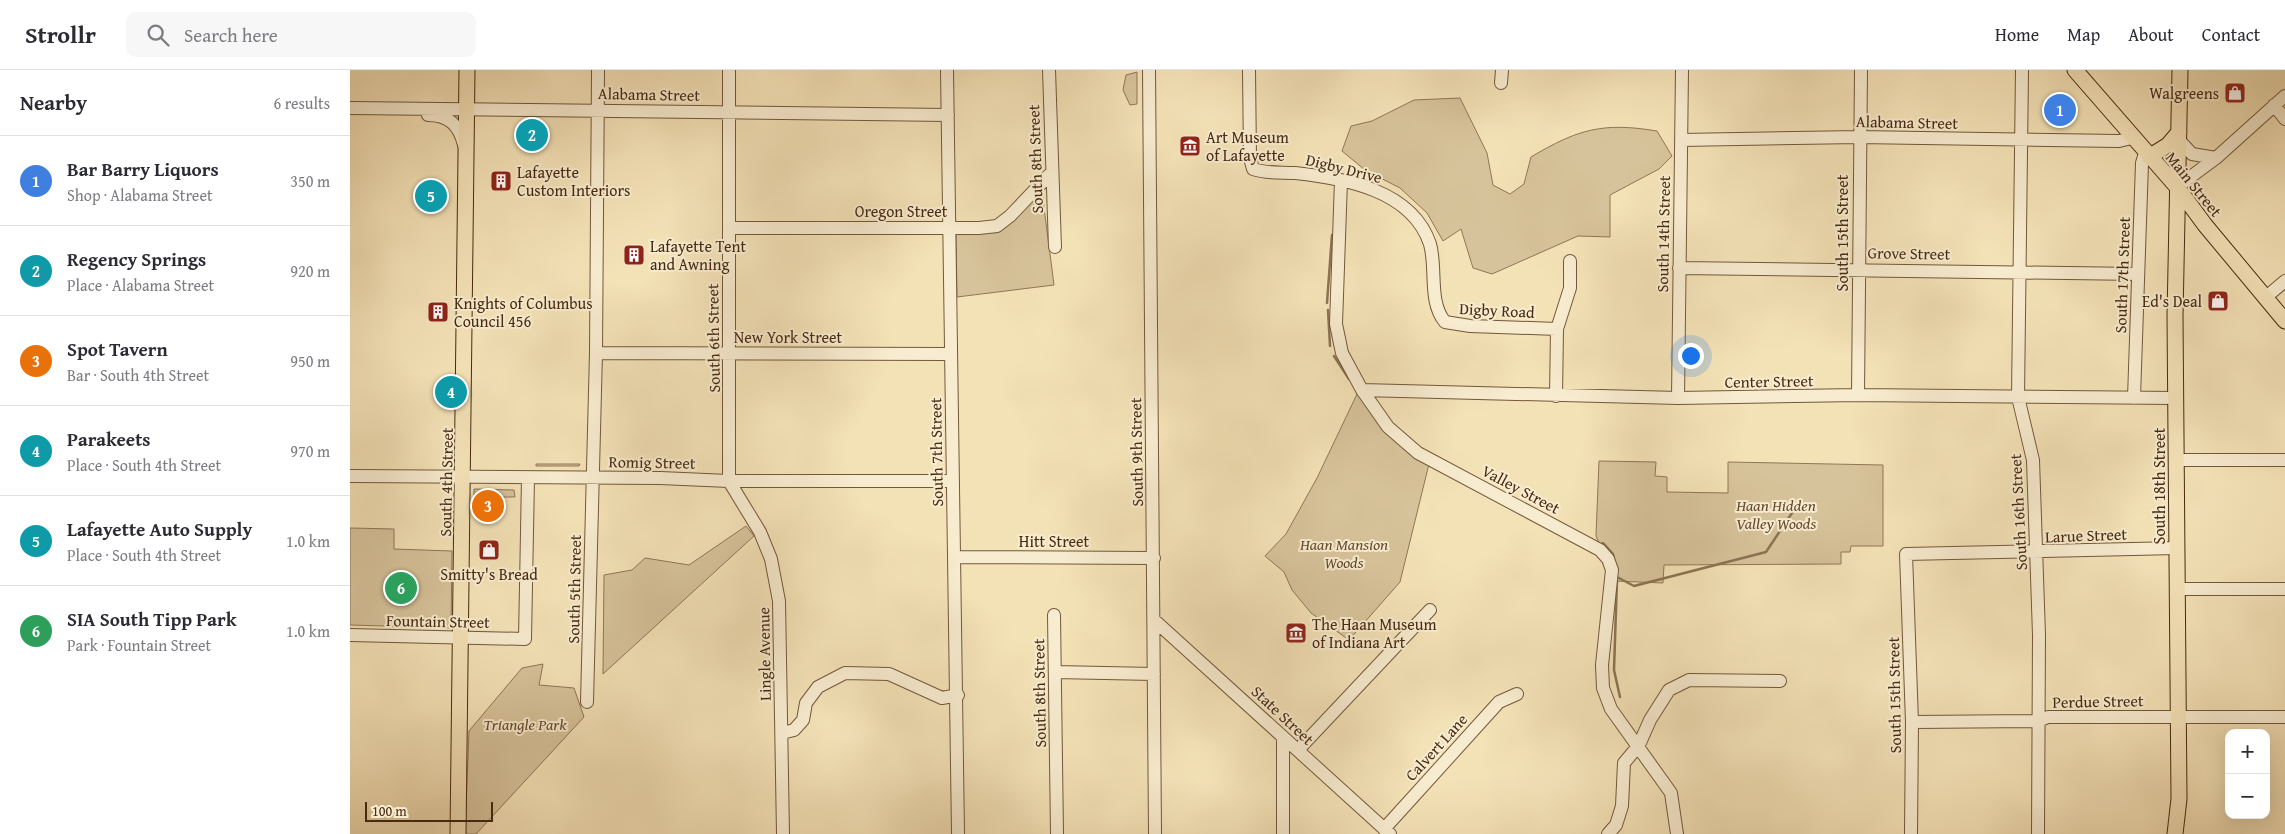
<!DOCTYPE html>
<meta charset="utf-8">
<style>
body{margin:0;font-family:"Gentium Book Plus",serif;background:#f7f7f7;color:#2b2b33}
.controls{position:absolute;right:15px;bottom:15px;display:grid;overflow:hidden;border-radius:10px;box-shadow:0 5px 20px #0002}
.controls button{width:45px;height:45px;display:grid;place-items:center;padding:0;border:0;border-bottom:1px solid #e1e1e2;background:#fff;color:#2b2b33;font:25px sans-serif}
.scale{position:absolute;left:15px;bottom:12px;width:128px;box-sizing:border-box;padding-left:5px;border:2px solid #482a10;border-top:0;font-size:14px;line-height:18px;white-space:nowrap;color:#482a10;-webkit-text-stroke:4px #f8ecd0;paint-order:stroke}
.you{position:absolute;left:1340px;top:285px;width:18px;height:18px;margin:-12px;border:4px solid #fff;border-radius:50%;background:#1a73e8;box-shadow:0 0 0 8px #1a73e833}
.badge{display:grid;place-items:center;width:32px;height:32px;border-radius:50%;background:#8f2418;color:#fff;font-size:16px;font-weight:700}
.pin{position:absolute;translate:-50% -50%;border:2px solid #fff;box-shadow:0 1px 5px #0006}
.list{margin:0;padding:0;list-style:none}
h2{display:flex;justify-content:space-between;align-items:center;height:65px;margin:0;padding:0 20px;font-size:21px}
h2 small{font-size:16px;font-weight:400;color:#7c7c81}
.list li{display:grid;grid-template-columns:32px 1fr auto;gap:15px;align-items:center;box-sizing:border-box;height:90px;padding:0 20px;border-top:1px solid #e1e1e2}
.list b{display:block;font-size:19px;white-space:nowrap}
.list p{margin:0;font-size:16px;white-space:nowrap;color:#7c7c81}
.list em{font-size:16px;font-style:normal;color:#7c7c81}
.icon{flex:none;width:28px;height:28px;fill:none;stroke:currentColor;stroke-width:2;stroke-linecap:round;stroke-linejoin:round}
.map{position:relative;flex:none;width:1935px;height:764px;overflow:hidden}
header{display:flex;align-items:center;gap:30px;box-sizing:border-box;height:70px;padding:0 25px;background:#fff;border-bottom:1px solid #e1e1e2}
header strong{font-size:24px}
nav{display:flex;gap:28px;margin-inline-start:auto;font-size:18px}
.search{width:350px;height:45px;background:#f7f7f7;display:flex;align-items:center;gap:12px;box-sizing:border-box;padding:0 18px;border-radius:10px;color:#7c7c81;font-size:19px}
main{display:flex}
aside{flex:1;background:#fff}
.map>svg:first-child{display:block}
.green{fill:#d7c39b;stroke:#907656}
.lines{fill:none;stroke-linecap:round;stroke-linejoin:round}
.stream{stroke:#8c7352;stroke-width:2.5}
.minor-casing{stroke:#73583a;stroke-width:14}
.major-casing{stroke:#482a10;stroke-width:17}
.minor{stroke:#f8ecd0;stroke-width:12}
.major{stroke:#f4e2b7;stroke-width:15}
.labels{text-anchor:middle;stroke-width:4;stroke-linejoin:round;paint-order:stroke}
.poi-label{font-size:16px;fill:#482a10;stroke:#f8ecd0;text-anchor:start}
.street-label{font-size:16px;fill:#482a10;stroke:#f8ecd0}
.park-label{font-size:16px;font-style:italic;fill:#65492c;stroke:#f8ecd0}
</style>
<header>
<strong>Strollr</strong>
<div class="search"><svg class="icon" aria-label="search" viewBox="0 0 24 24"><circle cx="10" cy="10" r="6"/><path d="M15 15l6 6"/></svg>Search here</div>
<nav><a>Home</a><a>Map</a><a>About</a><a>Contact</a></nav>
</header>
<main>
<aside>
<h2>Nearby<small>6 results</small></h2>
<ul class="list">
<li><span class="badge" style="background:#3f7fe0">1</span><div><b>Bar Barry Liquors</b><p>Shop · Alabama Street</p></div><em>350 m</em></li>
<li><span class="badge" style="background:#0f9aa8">2</span><div><b>Regency Springs</b><p>Place · Alabama Street</p></div><em>920 m</em></li>
<li><span class="badge" style="background:#e8710a">3</span><div><b>Spot Tavern</b><p>Bar · South 4th Street</p></div><em>950 m</em></li>
<li><span class="badge" style="background:#0f9aa8">4</span><div><b>Parakeets</b><p>Place · South 4th Street</p></div><em>970 m</em></li>
<li><span class="badge" style="background:#0f9aa8">5</span><div><b>Lafayette Auto Supply</b><p>Place · South 4th Street</p></div><em>1.0 km</em></li>
<li><span class="badge" style="background:#2e9e5b">6</span><div><b>SIA South Tipp Park</b><p>Park · Fountain Street</p></div><em>1.0 km</em></li>
</ul>
</aside>
<div class="map">
<svg width="1935" height="764" viewBox="0 0 1935 764">
<rect width="100%" height="100%" fill="#f4e2b7"/>
<filter id="stains"><feTurbulence type="fractalNoise" baseFrequency=".004" numOctaves="4"/><feColorMatrix values="0 0 0 0 .2 0 0 0 0 .09 0 0 0 0 .02 0 0 0 .5 -.17"/></filter>
<radialGradient id="worn" r=".72"><stop offset=".6" stop-color="#630" stop-opacity="0"/><stop offset="1" stop-color="#630" stop-opacity=".3"/></radialGradient>
<!-- green -->
<path class="green" d="M787,2V34L780,35L773,20L776,5Z
M1110,28L1137,83L1143,115L1160,124L1174,114L1181,87C1228,59 1253,52 1307,61L1322,86L1309,99L1260,125V167L1228,166L1142,204L1123,198L1111,159L1093,171L1077,143L1050,118L1015,100L992,81L1001,56L1022,51L1064,30Z
M692,122L704,215L607,227L606,161L644,162Z
M1008,322L1079,394L1050,512L999,570L961,543L942,520L934,502L915,486L936,464L967,408Z
M1249,391L1306,392L1305,406L1317,407V422L1378,423V392L1533,395V476H1501L1500,482H1491V494L1314,495L1313,513L1265,511L1246,466Z
M186,394H230L229,396H186Z
M124,419L164,420L165,427H143L142,431H124Z
M396,456L404,466L253,604L254,505L282,500L295,488L339,495Z
M0,458L44,459V479L102,481L101,558L0,555Z
M193,594L189,615L224,618L234,647L126,764H115L119,661L172,598Z"/>
<g class="lines">
<!-- stream -->
<path class="stream" d="M977,233L982,165
M978,240L980,276
M984,286L999,309
M1253,473L1263,484L1264,489
M1267,507L1284,516L1416,482L1442,443
M1267,510L1264,600L1270,627"/>
<!-- minor casing -->
<g class="minor-casing">
<path id="minor" d="M379,0V411L410,462L421,489L429,531L433,764
M597,0L608,764
M699,0L705,177
M799,0L805,764
M899,0L900,88L903,99C917,104 931,102 945,103C994,108 1062,120 1080,174C1087,198 1078,232 1095,252L1120,256L1207,259
M1672,0L1668,327L1683,390L1689,565L1688,764
M1151,13L1152,0
M1924,35L1935,49
M0,38L598,45
M78,45C99,45 109,55 114,75
M1828,69L1842,84L1866,88
M1331,70L1509,67L1769,71L1782,68
M991,111L986,254L992,283L1012,320L1038,357L1068,383L1250,480L1258,489L1262,500L1252,595L1253,618L1261,639L1321,723L1327,764
M1827,117L1866,88L1935,26
M379,158H629L647,156L660,146L701,103
M1329,198L1788,204
M1916,227L1935,211
M246,283L601,284
M1012,320L1328,328L1508,325L1826,328
M1508,325L1511,0
M1206,326L1207,259L1220,218V191
M1328,328L1332,0
M1784,328L1792,93L1795,83
M1827,390H1935
M0,406L310,408L379,411H602
M605,487L804,488
M1828,519H1935
M704,545L707,764
M804,550L1040,764
M0,565L175,569L178,408
M705,602L804,604
M237,632L246,283L248,0
M1562,652L1688,651L1698,647H1935
M432,663L444,660L453,650L456,633L468,617L495,603L539,604L592,628L608,625
M948,680L1080,540
M1034,759L1149,632L1167,624
M933,764V667
M1258,764L1266,755L1272,736L1274,693L1289,675L1300,650L1319,620L1339,610L1430,611
M1561,764L1562,652L1556,484L1827,478"/>
</g>
<!-- major casing -->
<g class="major-casing">
<path id="major" d="M1725,0L1827,117L1855,155L1935,251
M1799,87L1818,75L1829,62
M108,764L117,0
M1825,764L1829,729L1825,246L1830,0"/>
</g>
<!-- minor -->
<use href="#minor" class="minor"/>
<!-- major -->
<use href="#major" class="major"/>
</g>
<!-- icons -->
<defs>
<g id="shop-square" transform="scale(1.125)"><rect x="-9" y="-9" width="18" height="18" rx="4" fill="#8f2418" stroke="#f8ecd0"/><path d="M-5-2.5h2.3a2.7 3.5 0 0 1 5.4 0H5L5.5 6h-11ZM-1.5-2.5h3a1.5 2.3 0 0 0-3 0Z" fill="#fff"/></g>
<g id="museum-square" transform="scale(1.125)"><rect x="-9" y="-9" width="18" height="18" rx="4" fill="#8f2418" stroke="#f8ecd0"/><path d="M0-6L6-3V-2H-6V-3ZM-5-1h2V3h-2ZM-1-1h2V3h-2ZM3-1h2V3H3ZM-6 4H6V6H-6Z" fill="#fff"/></g>
<g id="building-square" transform="scale(1.125)"><rect x="-9" y="-9" width="18" height="18" rx="4" fill="#8f2418" stroke="#f8ecd0"/><path d="M-4-6H4V6H1V3H-1V6H-4ZM-2.5-4.3h1.7v1.8h-1.7ZM.8-4.3h1.7v1.8H.8ZM-2.5-1h1.7V.8h-1.7ZM.8-1h1.7V.8H.8Z" fill="#fff"/></g>
</defs>
<g fill-rule="evenodd">
<use href="#shop-square" x="1885" y="23"/>
<use href="#museum-square" x="840" y="76"/>
<use href="#building-square" x="151" y="111"/>
<use href="#building-square" x="284" y="185"/>
<use href="#shop-square" x="1868" y="231"/>
<use href="#building-square" x="88" y="242"/>
<use href="#shop-square" x="139" y="480"/>
<use href="#museum-square" x="946" y="563"/>
</g>
<g class="labels">
<!-- poi labels -->
<g class="poi-label">
<text x="1869" y="29" text-anchor="end">Walgreens</text>
<text x="856" y="73">Art Museum<tspan x="856" dy="18">of Lafayette</tspan></text>
<text x="167" y="108">Lafayette<tspan x="167" dy="18">Custom Interiors</tspan></text>
<text x="300" y="182">Lafayette Tent<tspan x="300" dy="18">and Awning</tspan></text>
<text x="1852" y="237" text-anchor="end">Ed's Deal</text>
<text x="104" y="239">Knights of Columbus<tspan x="104" dy="18">Council 456</tspan></text>
<text x="139" y="510" text-anchor="middle">Smitty's Bread</text>
<text x="962" y="560">The Haan Museum<tspan x="962" dy="18">of Indiana Art</tspan></text>
</g>
<!-- street labels -->
<g class="street-label">
<text transform="translate(299 24) rotate(1)" y="6">Alabama Street</text>
<text transform="translate(1557 52) rotate(1)" y="6">Alabama Street</text>
<text transform="translate(685 89) rotate(-92)" y="6">South 8th Street</text>
<text transform="translate(994 98) rotate(14)" y="6">Digby Drive</text>
<text transform="translate(1844 114) rotate(51)" y="6">Main Street</text>
<text x="551" y="147">Oregon Street</text>
<text transform="translate(1492 163) rotate(-90)" y="6">South 15th Street</text>
<text transform="translate(1313 164) rotate(-89)" y="6">South 14th Street</text>
<text transform="translate(1559 183) rotate(1)" y="6">Grove Street</text>
<text transform="translate(1772 205) rotate(-88)" y="6">South 17th Street</text>
<text transform="translate(1147 240) rotate(3)" y="6">Digby Road</text>
<text x="438" y="273">New York Street</text>
<text transform="translate(363 268) rotate(-91)" y="6">South 6th Street</text>
<text transform="translate(1419 311) rotate(-1)" y="6">Center Street</text>
<text transform="translate(586 382) rotate(-91)" y="6">South 7th Street</text>
<text transform="translate(786 382) rotate(-91)" y="6">South 9th Street</text>
<text transform="translate(302 392) rotate(1)" y="6">Romig Street</text>
<text transform="translate(96 412) rotate(-89)" y="6">South 4th Street</text>
<text transform="translate(1809 416) rotate(-90)" y="6">South 18th Street</text>
<text transform="translate(1171 419) rotate(28)" y="6">Valley Street</text>
<text transform="translate(1668 442) rotate(-93)" y="6">South 16th Street</text>
<text transform="translate(1736 465) rotate(-2)" y="6">Larue Street</text>
<text x="704" y="477">Hitt Street</text>
<text transform="translate(224 519) rotate(-89)" y="6">South 5th Street</text>
<text transform="translate(88 551) rotate(1)" y="6">Fountain Street</text>
<text transform="translate(414 584) rotate(-91)" y="6">Lingle Avenue</text>
<text transform="translate(689 623) rotate(-91)" y="6">South 8th Street</text>
<text transform="translate(1544 625) rotate(-91)" y="6">South 15th Street</text>
<text transform="translate(1748 631) rotate(-1)" y="6">Perdue Street</text>
<text transform="translate(933 645) rotate(43)" y="6">State Street</text>
<text transform="translate(1086 677) rotate(-48)" y="6">Calvert Lane</text>
</g>
<!-- park labels -->
<g class="park-label">
<text x="1426" y="441">Haan Hidden<tspan x="1426" dy="18">Valley Woods</tspan></text>
<text x="994" y="480">Haan Mansion<tspan x="994" dy="18">Woods</tspan></text>
<text x="175" y="660">Triangle Park</text>
</g>
</g>
<rect width="100%" height="100%" filter="url(#stains)"/>
<rect width="100%" height="100%" fill="url(#worn)"/>
</svg>
<div class="controls">
<button>+</button>
<button>−</button>
</div>
<div class="scale">100 m</div>
<div class="you"></div>
<div class="pin badge" style="left:1710px;top:40px;background:#3f7fe0">1</div>
<div class="pin badge" style="left:182px;top:65px;background:#0f9aa8">2</div>
<div class="pin badge" style="left:138px;top:436px;background:#e8710a">3</div>
<div class="pin badge" style="left:101px;top:322px;background:#0f9aa8">4</div>
<div class="pin badge" style="left:81px;top:126px;background:#0f9aa8">5</div>
<div class="pin badge" style="left:51px;top:518px;background:#2e9e5b">6</div>
</div>
</main>
